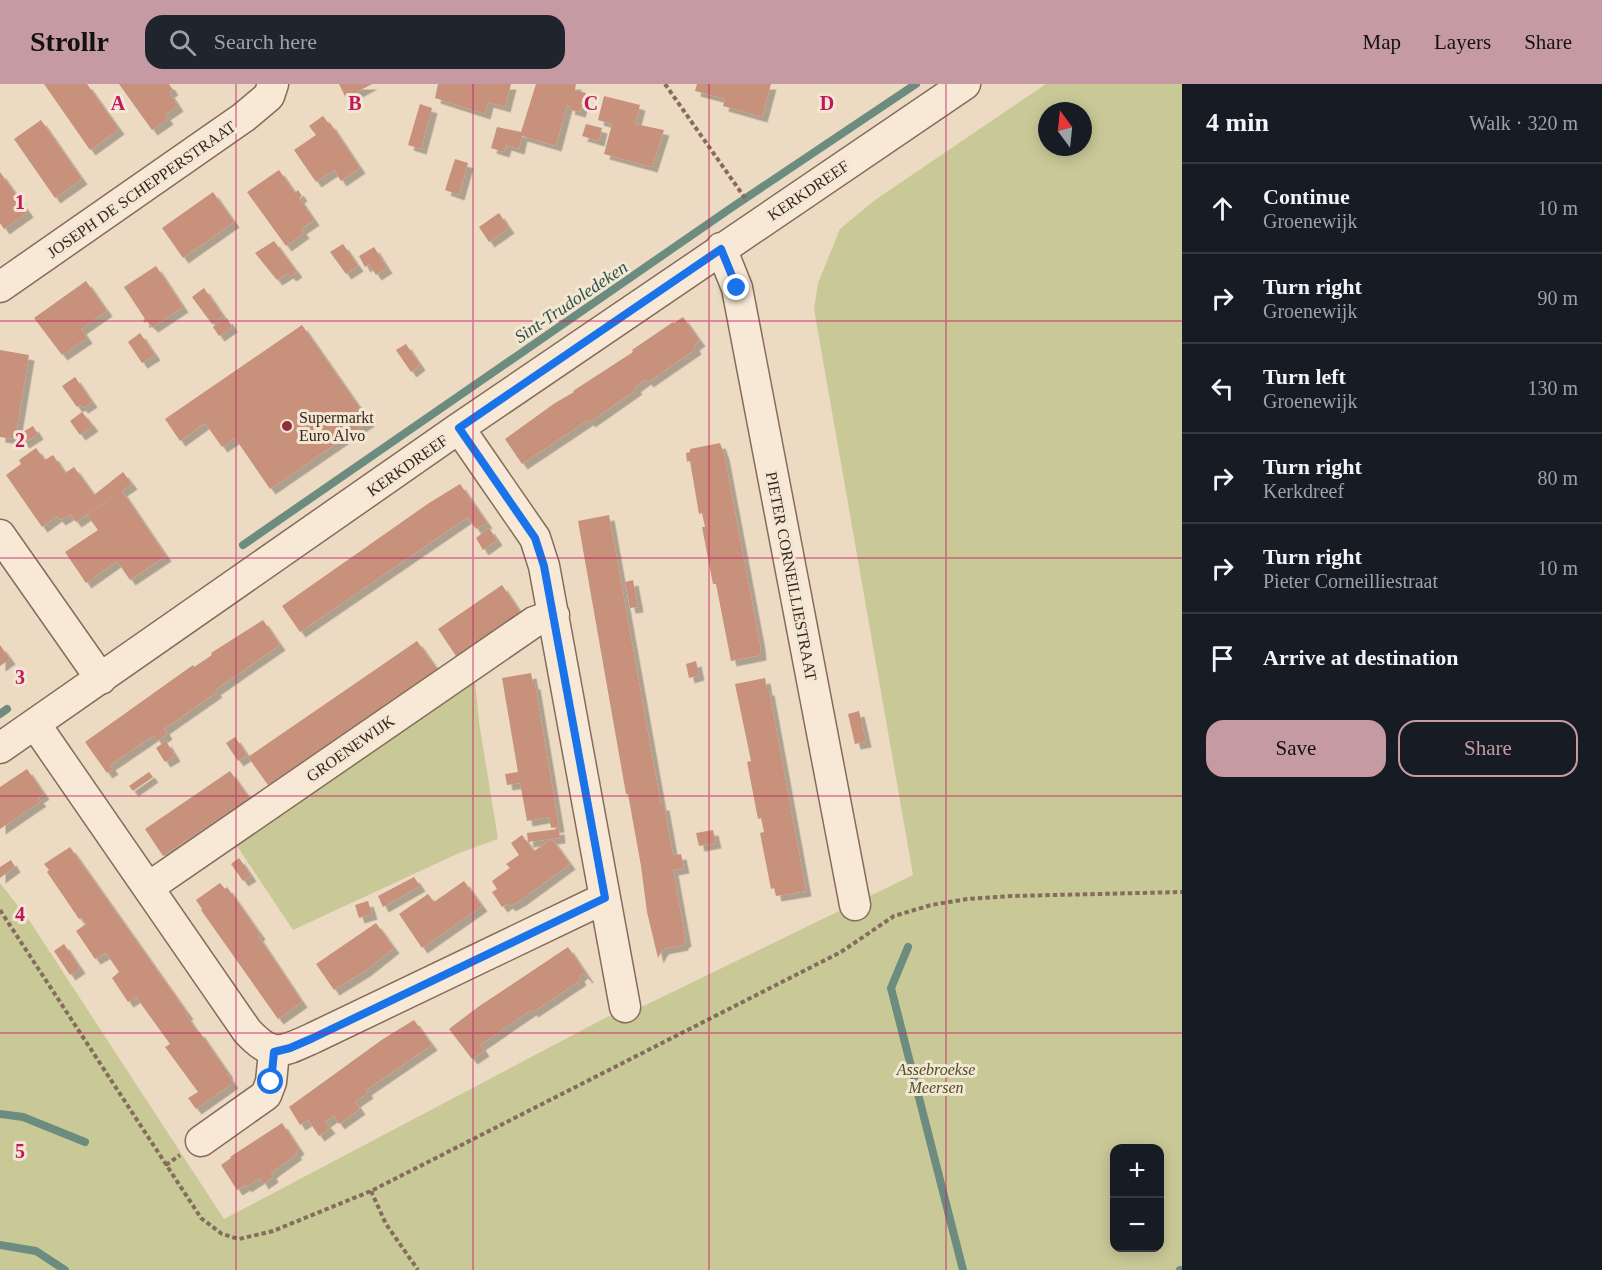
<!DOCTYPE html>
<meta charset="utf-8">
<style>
body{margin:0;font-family:Georgia,serif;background:#20242c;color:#f1f3f6}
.controls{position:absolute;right:18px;bottom:18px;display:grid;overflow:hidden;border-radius:12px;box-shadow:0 3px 15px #0003}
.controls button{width:54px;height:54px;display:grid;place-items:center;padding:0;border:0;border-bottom:2px solid #363941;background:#171b24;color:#f1f3f6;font:30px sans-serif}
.compass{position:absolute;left:1038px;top:18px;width:54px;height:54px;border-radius:50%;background:#171b24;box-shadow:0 3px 15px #0003;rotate:345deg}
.stop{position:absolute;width:18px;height:18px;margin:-14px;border:4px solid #1a73e8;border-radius:50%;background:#fff}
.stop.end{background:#1a73e8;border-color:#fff;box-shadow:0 2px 6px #0008}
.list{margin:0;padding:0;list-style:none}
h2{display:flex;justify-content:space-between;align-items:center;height:78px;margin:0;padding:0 24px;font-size:26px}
h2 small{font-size:20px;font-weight:400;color:#9ea1a6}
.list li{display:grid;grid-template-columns:39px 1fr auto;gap:18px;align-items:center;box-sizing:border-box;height:90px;padding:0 24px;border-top:2px solid #363941}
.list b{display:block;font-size:22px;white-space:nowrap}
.list p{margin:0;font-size:20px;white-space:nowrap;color:#9ea1a6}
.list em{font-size:20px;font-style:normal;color:#9ea1a6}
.actions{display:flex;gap:12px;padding:18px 24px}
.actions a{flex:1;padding:14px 0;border:2px solid #c69aa2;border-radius:18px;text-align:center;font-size:21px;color:#c69aa2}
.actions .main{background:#c69aa2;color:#111}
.icon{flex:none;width:33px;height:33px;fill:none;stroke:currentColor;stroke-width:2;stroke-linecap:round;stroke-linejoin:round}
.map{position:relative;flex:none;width:1182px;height:1186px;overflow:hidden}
header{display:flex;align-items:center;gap:36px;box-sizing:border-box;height:84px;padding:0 30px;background:#c69aa2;color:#111}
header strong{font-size:28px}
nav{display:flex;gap:33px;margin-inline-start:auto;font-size:21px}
.search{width:420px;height:54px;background:#20242c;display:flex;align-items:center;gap:15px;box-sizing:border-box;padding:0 21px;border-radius:18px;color:#9ea1a6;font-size:22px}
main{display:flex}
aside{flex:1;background:#171b24}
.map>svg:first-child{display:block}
.green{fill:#c9c998;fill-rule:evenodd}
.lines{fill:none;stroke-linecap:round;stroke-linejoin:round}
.stream{stroke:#6d8c80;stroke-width:8}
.building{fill:#c8917b;filter:url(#shadow)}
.minor-casing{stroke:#856c5b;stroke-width:33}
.path{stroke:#856c5b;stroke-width:4;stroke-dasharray:4.5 3;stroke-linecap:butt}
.minor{stroke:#f7e9d6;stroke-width:30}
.route{stroke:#1a73e8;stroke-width:8}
.grid{fill:none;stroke:#c2185b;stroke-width:1.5;stroke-opacity:0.55}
.poi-dot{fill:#912e3c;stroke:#f3e6d3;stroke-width:2}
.labels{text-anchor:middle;stroke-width:6;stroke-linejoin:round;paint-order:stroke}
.street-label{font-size:16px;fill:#36271e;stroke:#f3e6d3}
.poi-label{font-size:16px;fill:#36271e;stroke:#f3e6d3;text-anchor:start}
.park-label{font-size:16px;font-style:italic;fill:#4c5126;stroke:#f3e6d3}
.water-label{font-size:18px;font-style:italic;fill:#2e554d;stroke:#f3e6d3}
.grid-label{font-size:20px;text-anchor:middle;font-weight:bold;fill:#c2185b;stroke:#f3e6d3;stroke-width:6;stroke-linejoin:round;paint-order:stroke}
</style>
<header>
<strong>Strollr</strong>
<div class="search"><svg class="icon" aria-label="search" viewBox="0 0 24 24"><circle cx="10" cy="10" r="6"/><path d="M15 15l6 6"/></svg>Search here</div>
<nav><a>Map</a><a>Layers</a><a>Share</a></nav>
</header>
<main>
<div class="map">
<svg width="1182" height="1186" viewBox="0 0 1182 1186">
<defs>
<filter id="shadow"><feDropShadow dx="5.5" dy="5.5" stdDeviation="0" flood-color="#0004"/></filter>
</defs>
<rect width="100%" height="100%" fill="#ecdac3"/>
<!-- green -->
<path class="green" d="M1046,0H1182V1186H0V799L29,836L224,1135L609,932L617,935L913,791L814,225L818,199L840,145L875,116ZM1047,27H1083V63H1047ZM1114,1064H1160V1164H1114Z
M475,597L479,638L498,755L459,769L293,846L235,759Z"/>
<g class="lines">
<!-- stream -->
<path class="stream" d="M243,461L734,122L916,0
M0,630L7,625
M908,863L891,904L963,1186
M0,1030L23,1033L85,1058
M0,1161L36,1167L65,1186
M1180,1186H1182"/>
</g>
<!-- building -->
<path class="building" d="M44,0H87L119,45L90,66Z
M119,0H169L173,6L169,8L178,22L165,31L168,35L152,46Z
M339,0H372L346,14Z
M438,0H511L505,23L488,18L485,30L435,14Z
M536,0H576L575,6L586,9L580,28L569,25L570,22L567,21L556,62L522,52L519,65L506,61L504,68L491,64L497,43L521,48Z
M697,0H771L762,33L723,22L725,15L695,7Z
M604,12L640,21L635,40L664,46L652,83L604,70L612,40L598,36Z
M420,20L432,24L421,65L408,61Z
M323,32L329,40L330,39L360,84L341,97L334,86L316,98L294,66L316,51L309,42Z
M41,36L82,95L55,114L14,55Z
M586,40L602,44L599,57L582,52Z
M455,75L468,79L459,111L445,106Z
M279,86L295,109L298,106L302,112L299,114L314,136L301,145L304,149L286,162L247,108Z
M0,88L28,128L4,145L0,139Z
M213,108L234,138L183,174L162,144Z
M499,129L509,144L489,158L479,143Z
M274,157L297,188L291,192L288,189L277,196L255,169Z
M343,160L358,182L346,190L330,168Z
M374,163L387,184L376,191L369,180L365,183L359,172Z
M156,182L183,223L153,243L146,237L145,239L143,236L145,235L124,203Z
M86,197L107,227L81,245L87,254L62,271L34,234Z
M204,204L223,232L212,240L192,213Z
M683,233L700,257L694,261L696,265L648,298L646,295L635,303L637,305L590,338L588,336L522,380L505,355L555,319L574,308L573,307L633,268L632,266L673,238L674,239Z
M227,234L232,243L219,252L213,243Z
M302,241L369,337L270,405L235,354L222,363L205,339L180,357L165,335Z
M140,249L155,271L142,279L128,258Z
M406,260L420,281L411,288L396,266Z
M0,266L29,271L15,355L0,353Z
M75,293L92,318L83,324L80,321L77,323L62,302Z
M82,328L93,342L80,351L70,337Z
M33,342L38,350L24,359L18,351Z
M720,359L724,370L760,560L761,571L731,577L716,500H713L702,443H705L702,429L699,430L690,377L687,378L686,369L690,368V365Z
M36,364L45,376L53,371L65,389L74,383L94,411L123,388L132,400L76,438L70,430L60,436L57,432L42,443L6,391L21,380L19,376Z
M460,400L487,439L476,445L468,433L300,548L282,522L429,419Z
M122,407L166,472L130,496L117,477L86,499L65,468L98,446L87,431Z
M609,431L661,721H664L673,771L681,770L684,784L673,786L686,857L683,859V861L663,865L658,874L647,828L641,782L628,710H626L578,437Z
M489,444L497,456L483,466L476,454Z
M633,496L638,523L630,524L625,498Z
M502,501L520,528L456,572L438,545Z
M263,536L280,561L215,606L217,608L164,645L167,650L157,657L154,651L110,681L113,685L107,689L85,658L193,581L194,583L212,571L211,569Z
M417,557L437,585L268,701L248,673Z
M0,561L10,575L0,582Z
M696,577L699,591L689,594L686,580Z
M531,589L533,600H535L559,743L551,744L549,733L527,737L520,699L507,701L505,690L518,688L502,594Z
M765,594L767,606H769L806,807L776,812L774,804L771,805L760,749L764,748L761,734L758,735L747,678L751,677L735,600Z
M859,627L866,658L855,660L848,630Z
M235,653L247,671L238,677L226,659Z
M166,657L175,672L165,678L156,664Z
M27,685L44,710L38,714L41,717L0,745V703Z
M230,687L249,714L163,772L145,745Z
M149,688L153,693L133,707L129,702Z
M559,745L560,754L528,758L527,749Z
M713,746L716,759L699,762L696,749Z
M522,751L534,767L552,755L570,780L521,816L510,822L508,819L502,823L492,808L497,805L492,797L510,784L506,780L519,771L511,759Z
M70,763L188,930L186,931L198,949L199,947L228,989L227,990L233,999L196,1025L188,1014L198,1008L165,963L170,960L136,913L128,918L112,894L119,888L106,869L95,875L76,847L86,840L82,834L79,835L47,788L49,786L44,780Z
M239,774L251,792L243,797L231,780Z
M11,776L15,783L0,794V783Z
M414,793L420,802L383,823L378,812Z
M464,797L482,822L422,864L399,830L428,810L434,818Z
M220,799L225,805L227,803L260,850L258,852L302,918L278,935L201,826L202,825L196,816Z
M368,817L372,830L359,834L355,821Z
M376,839L394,864L365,887L334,906L316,880Z
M64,860L80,884L70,891L54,867Z
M568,863L588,893L587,894L583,889L579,892L581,896L533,928L531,926L480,961L484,967L472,975L449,945L478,923Z
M414,936L432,961L366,1006L368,1009L355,1018L360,1025L339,1040L334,1032L325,1038L330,1044L319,1052L308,1036L300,1041L289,1023L383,955Z
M282,1039L299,1065L295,1068L297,1070L271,1089L273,1093L263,1100L260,1094L246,1103L245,1101L237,1106L221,1081L231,1074L230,1073Z"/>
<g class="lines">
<!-- minor casing -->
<g class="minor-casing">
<path id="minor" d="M721,164L737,204L855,821
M0,203L244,33L269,12L273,0
M459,344L535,454L544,482L625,923
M0,451L101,595
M35,640L247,947C273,975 282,968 313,954L605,814
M0,664L459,344L965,0
M149,803L534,538L554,531
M201,1057L266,1011L271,998L274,968"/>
</g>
<!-- path -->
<path class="path" d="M665,0L747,117
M0,826L201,1134L222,1150L239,1155L273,1147L371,1107L841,868L894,832L931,821L967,815L1012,812L1182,808
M166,1081L180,1071
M371,1107L386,1140L418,1186"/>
<!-- minor -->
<use href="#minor" class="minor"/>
</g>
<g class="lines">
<!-- route -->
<path class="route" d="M271,998L274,968L290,964L313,954L605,814L544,482L535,454L459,344L721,165L737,204"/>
</g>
<!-- grid -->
<path class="grid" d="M236,0V1186M473,0V1186M709,0V1186M946,0V1186M0,237H1182M0,474H1182M0,712H1182M0,949H1182"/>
<!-- markers -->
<circle class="poi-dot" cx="287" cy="342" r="6"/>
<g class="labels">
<!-- street labels -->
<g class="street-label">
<text transform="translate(141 105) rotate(-35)" y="6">JOSEPH DE SCHEPPERSTRAAT</text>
<text transform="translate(808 106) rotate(-34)" y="6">KERKDREEF</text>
<text transform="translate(407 381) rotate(-35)" y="6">KERKDREEF</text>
<text transform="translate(792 492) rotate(79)" y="6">PIETER CORNEILLIESTRAAT</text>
<text transform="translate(350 664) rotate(-35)" y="6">GROENEWIJK</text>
</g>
<!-- poi labels -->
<g class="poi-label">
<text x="299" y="339">Supermarkt<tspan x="299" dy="18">Euro Alvo</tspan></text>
</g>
<!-- park labels -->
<g class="park-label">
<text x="936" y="991">Assebroekse<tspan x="936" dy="18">Meersen</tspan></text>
</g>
<!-- water labels -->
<g class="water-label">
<text transform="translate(571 218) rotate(-34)" y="6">Sint-Trudoledeken</text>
</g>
</g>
<g class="grid-label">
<text x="118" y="26">A</text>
<text x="355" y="26">B</text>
<text x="591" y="26">C</text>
<text x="827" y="26">D</text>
<text x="20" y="125">1</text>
<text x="20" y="363">2</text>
<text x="20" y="600">3</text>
<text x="20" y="837">4</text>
<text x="20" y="1074">5</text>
</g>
</svg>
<div class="controls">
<button>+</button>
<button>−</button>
</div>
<svg class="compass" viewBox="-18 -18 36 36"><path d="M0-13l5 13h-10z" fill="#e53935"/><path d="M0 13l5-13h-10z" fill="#9ea1a6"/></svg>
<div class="stop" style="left:271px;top:998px"></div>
<div class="stop end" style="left:737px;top:204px"></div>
</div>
<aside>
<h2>4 min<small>Walk · 320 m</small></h2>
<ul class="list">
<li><svg class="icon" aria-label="ahead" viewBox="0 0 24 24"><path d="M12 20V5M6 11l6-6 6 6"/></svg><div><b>Continue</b><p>Groenewijk</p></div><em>10 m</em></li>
<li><svg class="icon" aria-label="right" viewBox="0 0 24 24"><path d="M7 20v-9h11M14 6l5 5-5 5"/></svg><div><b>Turn right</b><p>Groenewijk</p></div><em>90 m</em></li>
<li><svg class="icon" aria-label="left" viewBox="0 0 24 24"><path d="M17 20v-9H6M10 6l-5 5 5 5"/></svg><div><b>Turn left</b><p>Groenewijk</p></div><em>130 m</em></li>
<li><svg class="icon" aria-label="right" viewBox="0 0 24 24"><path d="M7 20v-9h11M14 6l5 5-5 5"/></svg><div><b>Turn right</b><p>Kerkdreef</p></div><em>80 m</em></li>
<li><svg class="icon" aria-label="right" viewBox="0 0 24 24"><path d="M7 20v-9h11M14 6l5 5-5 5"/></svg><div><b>Turn right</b><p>Pieter Corneilliestraat</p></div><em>10 m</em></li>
<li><svg class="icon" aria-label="arrive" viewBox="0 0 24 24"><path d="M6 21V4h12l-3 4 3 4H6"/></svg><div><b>Arrive at destination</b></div></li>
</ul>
<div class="actions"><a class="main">Save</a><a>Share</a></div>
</aside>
</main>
